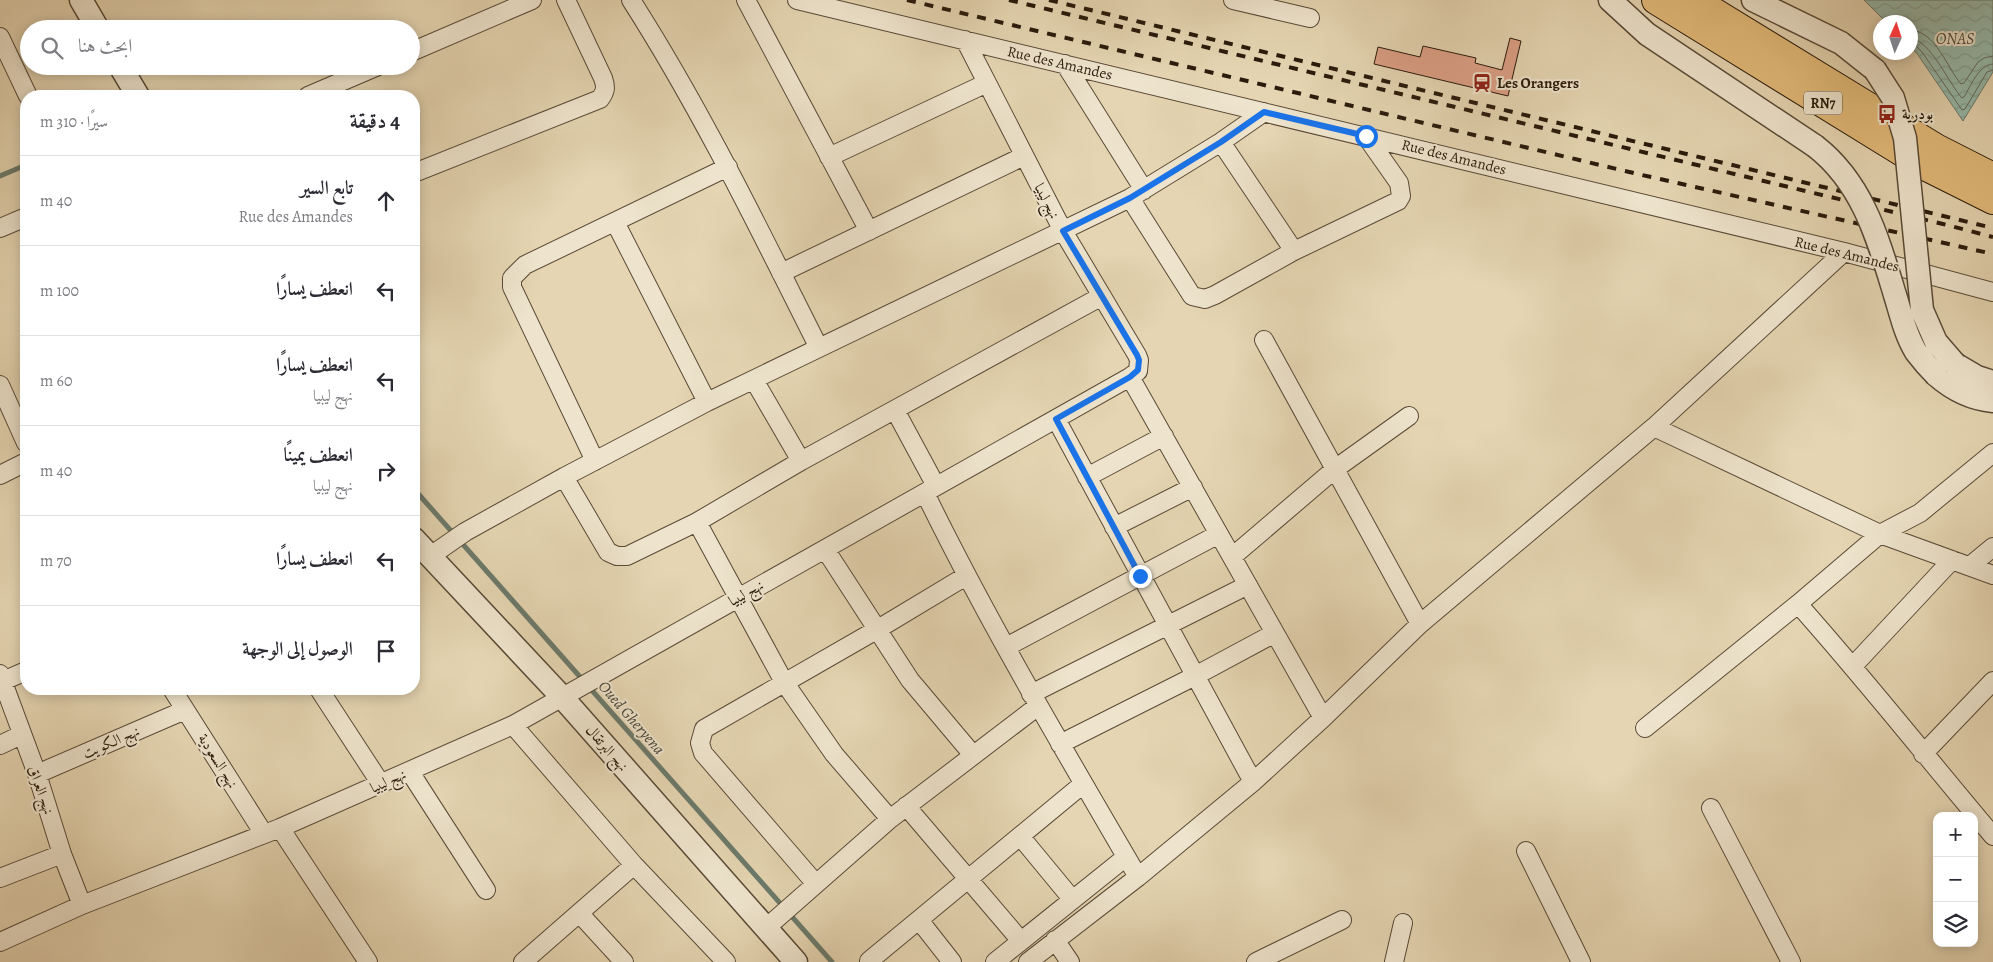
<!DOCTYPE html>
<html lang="ar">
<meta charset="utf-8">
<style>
body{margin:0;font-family:Alegreya,Amiri,serif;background:#f7f7f7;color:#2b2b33;direction:rtl}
.controls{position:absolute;right:15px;bottom:15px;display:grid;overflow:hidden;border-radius:10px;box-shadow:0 2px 12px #0003}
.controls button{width:45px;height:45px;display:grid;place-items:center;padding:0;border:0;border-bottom:1px solid #e1e1e2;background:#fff;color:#2b2b33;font:25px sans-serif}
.compass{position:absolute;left:1873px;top:15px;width:45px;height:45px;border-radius:50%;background:#fff;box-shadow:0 2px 12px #0003;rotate:3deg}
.stop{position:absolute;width:15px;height:15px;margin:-11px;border:4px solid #1a73e8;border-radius:50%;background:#fff}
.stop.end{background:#1a73e8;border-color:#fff;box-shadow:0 1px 5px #0008}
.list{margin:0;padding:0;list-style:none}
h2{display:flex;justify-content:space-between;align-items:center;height:65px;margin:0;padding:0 20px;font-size:21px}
h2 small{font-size:16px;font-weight:400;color:#7c7c81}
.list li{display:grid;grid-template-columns:32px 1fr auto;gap:15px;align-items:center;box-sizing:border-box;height:90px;padding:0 20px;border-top:1px solid #e1e1e2}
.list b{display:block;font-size:19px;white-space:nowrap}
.list p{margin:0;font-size:16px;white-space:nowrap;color:#7c7c81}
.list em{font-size:16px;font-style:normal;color:#7c7c81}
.icon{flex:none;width:28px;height:28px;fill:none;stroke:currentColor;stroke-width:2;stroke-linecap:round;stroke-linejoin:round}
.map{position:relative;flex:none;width:1993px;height:962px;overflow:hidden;direction:ltr}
.search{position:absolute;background:#fff;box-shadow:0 2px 12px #0003;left:20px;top:20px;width:400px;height:55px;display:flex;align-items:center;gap:12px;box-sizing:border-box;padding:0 18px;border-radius:28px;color:#7c7c81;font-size:19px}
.panel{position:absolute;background:#fff;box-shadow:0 2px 12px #0003;left:20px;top:90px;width:400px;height:605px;border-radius:20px;direction:rtl}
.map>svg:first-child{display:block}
.water{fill:url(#water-waves);stroke:#6b7a6b}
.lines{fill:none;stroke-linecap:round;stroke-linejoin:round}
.shore{stroke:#606a5c;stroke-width:1}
.stream{stroke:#6b7a6b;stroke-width:5}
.building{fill:#dca086;stroke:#2a1b0c}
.minor-casing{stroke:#594a36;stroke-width:20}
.tertiary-casing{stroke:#594a36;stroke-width:25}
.primary-casing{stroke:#2a1b0c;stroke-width:30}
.minor{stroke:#eee4cd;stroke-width:18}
.tertiary{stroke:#eee4cd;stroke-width:22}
.primary{stroke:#e2ba79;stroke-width:28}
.rail{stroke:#2a1b0c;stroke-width:4;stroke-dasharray:9 9;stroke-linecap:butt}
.tertiary-bridge-casing{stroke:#594a36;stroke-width:25;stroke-linecap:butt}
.tertiary-bridge{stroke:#eee4cd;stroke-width:22}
.route{stroke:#1a73e8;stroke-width:6}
.labels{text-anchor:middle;stroke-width:4;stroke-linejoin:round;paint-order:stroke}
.shield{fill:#eee4cd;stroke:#655746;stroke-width:1}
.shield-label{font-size:14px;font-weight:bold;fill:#2a1b0c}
.street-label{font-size:15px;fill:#2a1b0c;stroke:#eee4cd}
.poi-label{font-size:15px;font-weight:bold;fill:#2a1b0c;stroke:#eee4cd;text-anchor:start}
.water-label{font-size:16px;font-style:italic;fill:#4a4a3c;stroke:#eee4cd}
</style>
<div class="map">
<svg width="1993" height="962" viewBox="0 0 1993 962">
<defs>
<pattern id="water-waves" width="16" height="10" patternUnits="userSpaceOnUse" patternTransform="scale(1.25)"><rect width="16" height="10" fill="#96b9ab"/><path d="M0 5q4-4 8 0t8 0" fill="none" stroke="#819e92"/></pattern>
</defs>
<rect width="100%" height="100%" fill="#e5d5b2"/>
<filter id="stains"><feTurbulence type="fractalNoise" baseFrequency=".004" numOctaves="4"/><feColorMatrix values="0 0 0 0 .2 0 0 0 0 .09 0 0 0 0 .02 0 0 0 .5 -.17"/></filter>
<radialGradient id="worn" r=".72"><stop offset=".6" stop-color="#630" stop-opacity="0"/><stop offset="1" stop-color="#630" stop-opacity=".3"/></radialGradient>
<!-- water -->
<path class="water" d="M1864,0H1993V72L1963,121L1918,55L1911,47L1910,22H1886Z"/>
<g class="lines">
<!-- shore -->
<path class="shore" d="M1910,30C1936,31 1947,68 1961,84L1964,83L1978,62L1984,58L1993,56
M1910,38C1930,39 1949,84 1962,98L1964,97C1971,86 1978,65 1993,64
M1910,44L1915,45L1922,52L1962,110L1965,109L1987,72L1993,70"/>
<!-- stream -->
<path class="stream" d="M0,176L26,165
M414,489L832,962"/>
</g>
<!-- building -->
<path class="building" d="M1510,38L1521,41L1508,96L1374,64L1378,47L1420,57L1423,46L1476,58L1475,63L1502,70Z"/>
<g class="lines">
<!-- minor casing -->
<g class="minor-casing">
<path id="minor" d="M631,0C702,111 760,231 819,348
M746,0L869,231
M797,0L1844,252L1993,292
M1233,0L1310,18
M0,37L28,96
M411,52L532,0
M1065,64L1144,190
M308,96L378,66
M1221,142L1294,251
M829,157L987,83
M414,173L600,99C606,91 606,87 603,78L566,0
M1130,198L1192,296L1205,299L1215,295L1294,251L1398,201L1401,196L1399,183L1366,136
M615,222L707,402
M0,228L26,217
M781,273L1024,156
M1264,340L1420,624
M1130,377L1323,718
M754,380L801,461
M0,385L26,443
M895,410L936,486
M1056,419L1253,782
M1654,427L1880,534L1993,575
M595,461L512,287V278L525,265L728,167
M0,475L26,462
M564,477L608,552L617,556H627L697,522L801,461L1102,296
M1087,477L1164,436
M925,493C989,624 1064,750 1138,877
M697,522L784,682L834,754L890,819
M1114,527L1193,487
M825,549L910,680L973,755
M429,557L465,532L564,477L707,402L1130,198L1221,142L1264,112
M1232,557L1335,469L1409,416
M1970,566L1993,547
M1798,604C1865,679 1928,759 1993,836
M1006,647L1219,534
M1853,666L1952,560
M0,674L37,774L62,854L82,905
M3,681L26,671
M172,689L264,834
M319,689L381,784
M1031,694L1248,585
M513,725L634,865L726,962
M1645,728L1798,604L1880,534L1920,513L1993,453
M1060,744L1195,676L1275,633
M0,745L21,735
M1923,754L1993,681
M410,772L486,890
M37,774L185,710
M906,806L1021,941
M1711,808L1791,962
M280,828L368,962
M1020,836L1072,899
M1526,851L1581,962
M0,878L62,854
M816,884L703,753L700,743L704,729L878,629L966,576
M580,914L624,962
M919,920L952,962
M766,928L890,819L1038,706
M1055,940L1070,962
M0,942L82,905L280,828L513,725L1130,377L1138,371L1139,360L1137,355L1063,231L965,40
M869,961L1083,784
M523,962L634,865
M995,962L1126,857
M1028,962L1138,877L1253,782L1323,718L1420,624L1654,427L1844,252
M1256,962L1342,920
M1394,962L1403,923"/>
</g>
<!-- tertiary casing -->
<g class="tertiary-casing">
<path id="tertiary" d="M81,0L98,29
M1610,0L1647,34L1815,146
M1753,0L1841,43L1875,70
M120,66L138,96
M1955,364L1977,377L1993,382
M1936,375C1953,390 1970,399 1993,401
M414,539L562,697L796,962"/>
</g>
<!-- primary casing -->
<g class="primary-casing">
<path id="primary" d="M1656,0L1925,166L1993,200
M1694,0L1936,148L1993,177"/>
</g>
<!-- minor -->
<use href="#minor" class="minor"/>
<!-- tertiary -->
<use href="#tertiary" class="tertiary"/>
<!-- primary -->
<use href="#primary" class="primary"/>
<!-- rail -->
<path class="rail" d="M907,0L1642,175L1993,254
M1009,0L1943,224L1993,237
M1049,0L1993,228"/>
<!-- tertiary-bridge casing -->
<g class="tertiary-bridge-casing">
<path id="tertiary-bridge" d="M1875,70L1893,98L1905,138L1922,310L1936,342L1955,364
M1815,146C1863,183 1878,239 1895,295C1901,314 1905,334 1916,352C1922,360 1929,368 1936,375"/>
</g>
<!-- tertiary-bridge -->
<use href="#tertiary-bridge" class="tertiary-bridge"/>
</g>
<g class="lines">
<!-- route -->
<path class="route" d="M1140,576L1056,419L1130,377L1138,370L1139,360L1137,355L1063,231L1130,198L1221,142L1264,112L1366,136"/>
</g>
<!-- icons -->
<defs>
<g id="station-bare" transform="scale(1.5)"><path d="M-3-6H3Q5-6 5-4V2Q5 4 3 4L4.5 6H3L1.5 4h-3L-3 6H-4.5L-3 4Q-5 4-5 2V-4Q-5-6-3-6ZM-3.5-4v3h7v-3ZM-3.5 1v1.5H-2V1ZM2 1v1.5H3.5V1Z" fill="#8f2418" stroke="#eee4cd" stroke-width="2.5" paint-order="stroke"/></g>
<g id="bus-bare" transform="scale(1.5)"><path d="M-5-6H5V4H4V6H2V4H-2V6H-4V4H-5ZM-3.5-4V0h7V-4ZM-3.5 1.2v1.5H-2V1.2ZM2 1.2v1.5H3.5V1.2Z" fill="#8f2418" stroke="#eee4cd" stroke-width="2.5" paint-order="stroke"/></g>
</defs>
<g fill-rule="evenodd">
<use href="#station-bare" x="1482" y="83"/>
<use href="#bus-bare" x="1887" y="114"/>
</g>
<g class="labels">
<!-- shield labels -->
<rect class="shield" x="1804" y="91.5" width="38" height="23" rx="4"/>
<g class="shield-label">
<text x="1823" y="108">RN7</text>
</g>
<!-- street labels -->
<g class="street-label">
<text transform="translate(1060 63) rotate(13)" y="5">Rue des Amandes</text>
<text transform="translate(1454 157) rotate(14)" y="5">Rue des Amandes</text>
<text transform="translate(1047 201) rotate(63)" y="5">نهج ليبيا</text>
<text transform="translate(1847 254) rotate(14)" y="5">Rue des Amandes</text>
<text transform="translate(746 593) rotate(-29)" y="5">نهج ليبيا</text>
<text transform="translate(111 742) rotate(-23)" y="5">نهج الكويت</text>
<text transform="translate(607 748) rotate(49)" y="5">نهج البرتقال</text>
<text transform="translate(218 761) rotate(58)" y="5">نهج السعودية</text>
<text transform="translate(388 781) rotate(-24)" y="5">نهج ليبيا</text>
<text transform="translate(41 790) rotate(71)" y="5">نهج العراق</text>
</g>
<!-- poi labels -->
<g class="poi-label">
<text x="1497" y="88">Les Orangers</text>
<text x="1902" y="119">بودرية</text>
</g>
<!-- water labels -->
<g class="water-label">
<text x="1955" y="44">ONAS</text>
<text transform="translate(632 717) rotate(49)" y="6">Oued Gheryena</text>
</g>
</g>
<rect width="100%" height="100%" filter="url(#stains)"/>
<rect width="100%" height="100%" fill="url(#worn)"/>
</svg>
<div class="controls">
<button>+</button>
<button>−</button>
<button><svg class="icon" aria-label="layers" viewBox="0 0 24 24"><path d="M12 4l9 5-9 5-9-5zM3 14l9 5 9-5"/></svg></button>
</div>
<svg class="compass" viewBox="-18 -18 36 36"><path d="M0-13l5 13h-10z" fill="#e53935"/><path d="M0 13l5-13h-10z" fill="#7c7c81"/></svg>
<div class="stop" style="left:1366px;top:136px"></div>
<div class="stop end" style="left:1140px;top:576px"></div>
<div class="search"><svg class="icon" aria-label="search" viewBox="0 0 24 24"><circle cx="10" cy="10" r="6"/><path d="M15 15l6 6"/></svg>ابحث هنا</div>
<section class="panel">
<h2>4 دقيقة<small>سيرًا · 310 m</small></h2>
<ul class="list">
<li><svg class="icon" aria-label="ahead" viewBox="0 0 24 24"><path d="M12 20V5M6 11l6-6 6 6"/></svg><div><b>تابع السير</b><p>Rue des Amandes</p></div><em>40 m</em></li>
<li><svg class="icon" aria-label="left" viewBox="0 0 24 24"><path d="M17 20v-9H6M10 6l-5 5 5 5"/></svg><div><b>انعطف يسارًا</b></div><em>100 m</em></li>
<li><svg class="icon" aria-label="left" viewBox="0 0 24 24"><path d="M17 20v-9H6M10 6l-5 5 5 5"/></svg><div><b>انعطف يسارًا</b><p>نهج ليبيا</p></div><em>60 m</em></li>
<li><svg class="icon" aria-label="right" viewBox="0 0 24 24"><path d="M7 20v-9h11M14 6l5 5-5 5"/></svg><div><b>انعطف يمينًا</b><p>نهج ليبيا</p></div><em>40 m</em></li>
<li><svg class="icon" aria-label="left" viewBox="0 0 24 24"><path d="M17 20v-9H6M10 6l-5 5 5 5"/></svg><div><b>انعطف يسارًا</b></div><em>70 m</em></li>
<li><svg class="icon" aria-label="arrive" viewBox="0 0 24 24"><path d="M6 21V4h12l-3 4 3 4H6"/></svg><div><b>الوصول إلى الوجهة</b></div></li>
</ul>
</section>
</div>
